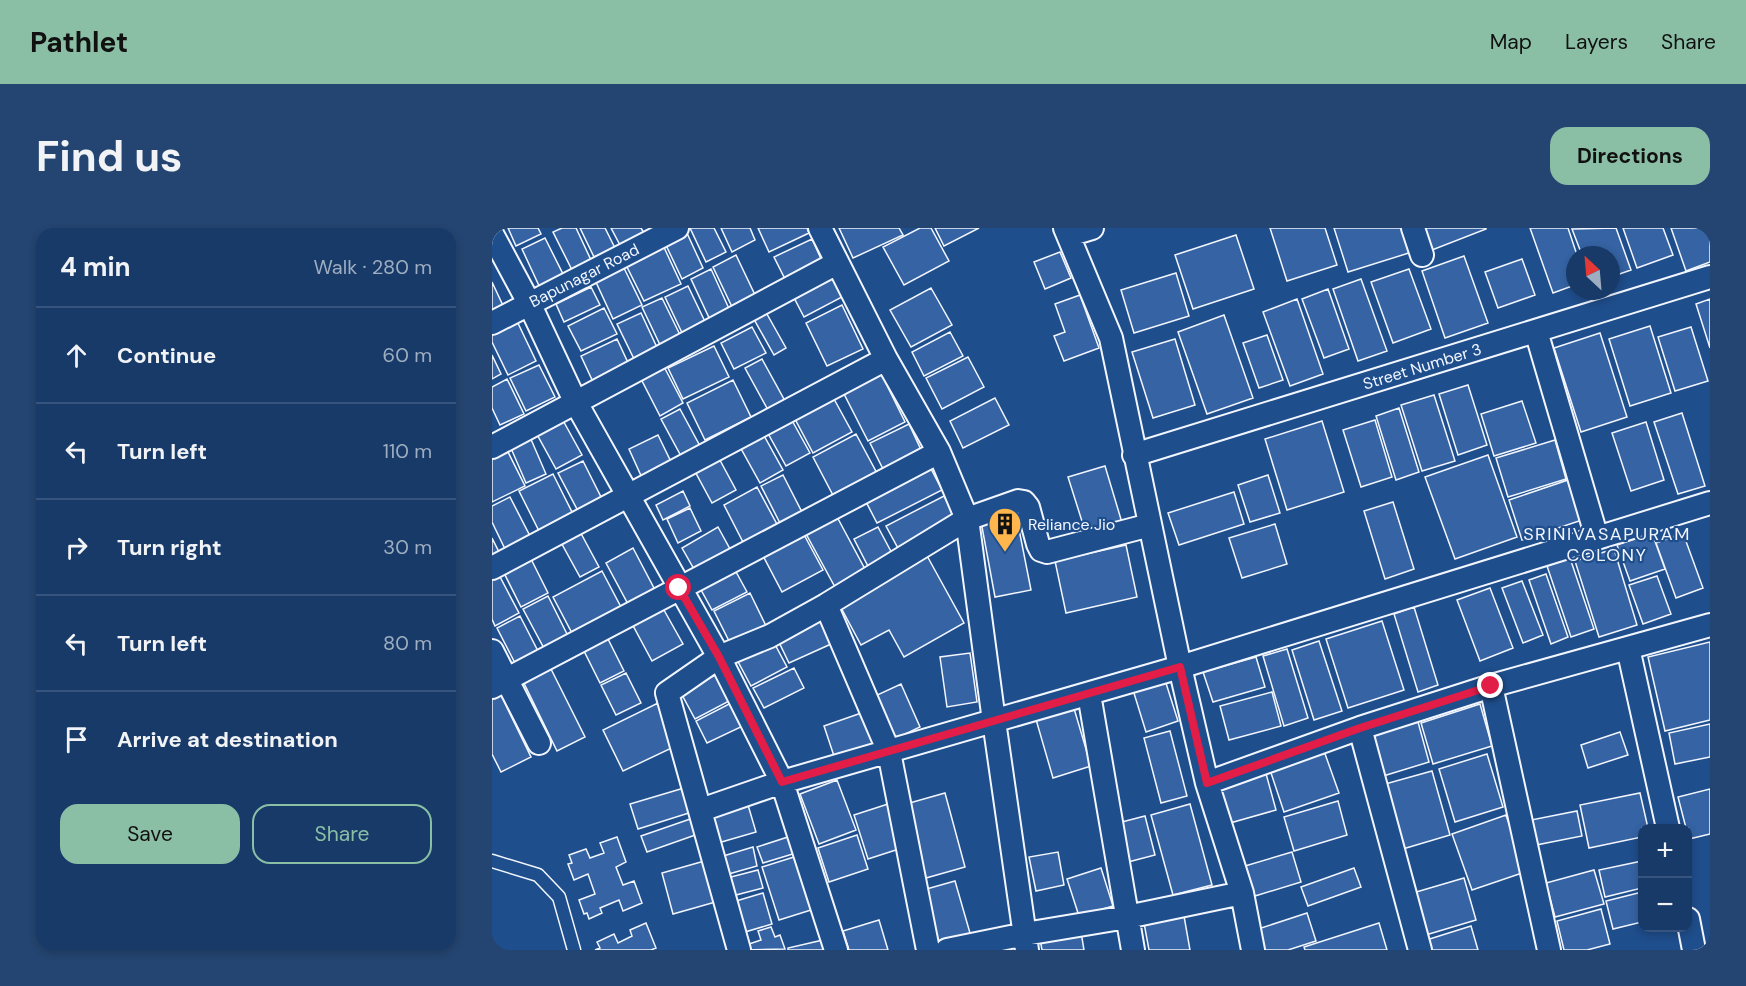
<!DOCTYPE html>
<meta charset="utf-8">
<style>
body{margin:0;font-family:"DM Sans",sans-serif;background:#244571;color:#f1f3f6}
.controls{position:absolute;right:18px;bottom:18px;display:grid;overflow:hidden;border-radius:12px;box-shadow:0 3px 9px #0003}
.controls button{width:54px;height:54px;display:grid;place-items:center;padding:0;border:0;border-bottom:2px solid #36547d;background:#173a69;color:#f1f3f6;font:30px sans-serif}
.compass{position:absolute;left:1074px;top:18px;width:54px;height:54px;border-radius:50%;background:#173a69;box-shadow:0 3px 9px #0003;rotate:334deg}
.stop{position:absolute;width:18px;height:18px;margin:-14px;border:4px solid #e11d48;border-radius:50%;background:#fff}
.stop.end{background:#e11d48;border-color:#fff;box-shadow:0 2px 6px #0008}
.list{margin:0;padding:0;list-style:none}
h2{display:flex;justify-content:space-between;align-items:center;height:78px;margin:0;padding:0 24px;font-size:26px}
h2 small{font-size:20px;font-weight:400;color:#9eadc0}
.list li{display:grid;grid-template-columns:39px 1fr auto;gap:18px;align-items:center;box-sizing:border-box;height:96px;padding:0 24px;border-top:2px solid #36547d}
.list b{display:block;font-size:22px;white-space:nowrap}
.list em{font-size:20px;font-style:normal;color:#9eadc0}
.actions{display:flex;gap:12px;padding:18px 24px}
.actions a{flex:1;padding:14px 0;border:2px solid #8abfa5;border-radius:18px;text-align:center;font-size:21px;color:#8abfa5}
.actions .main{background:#8abfa5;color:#111}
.icon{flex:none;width:33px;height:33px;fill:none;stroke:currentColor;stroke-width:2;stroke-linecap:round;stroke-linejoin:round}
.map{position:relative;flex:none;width:1218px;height:722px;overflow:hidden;border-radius:18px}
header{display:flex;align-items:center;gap:36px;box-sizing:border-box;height:84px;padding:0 30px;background:#8abfa5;color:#111}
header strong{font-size:28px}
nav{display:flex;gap:33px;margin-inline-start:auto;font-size:21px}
.intro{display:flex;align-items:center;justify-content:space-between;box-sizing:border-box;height:144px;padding:0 36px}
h1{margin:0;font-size:42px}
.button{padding:15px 27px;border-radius:18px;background:#8abfa5;color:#111;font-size:21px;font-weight:700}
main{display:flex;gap:36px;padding:0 36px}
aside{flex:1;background:#173a69;border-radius:18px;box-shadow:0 3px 9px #0003}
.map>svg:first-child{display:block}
.building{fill:#3563a3;stroke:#f2f6ff;stroke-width:1.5}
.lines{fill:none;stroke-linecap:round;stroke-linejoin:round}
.service-casing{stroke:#f2f6ff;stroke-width:15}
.minor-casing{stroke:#f2f6ff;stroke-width:26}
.service{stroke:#1f4e8c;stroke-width:12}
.minor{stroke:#1f4e8c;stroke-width:22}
.route{stroke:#e11d48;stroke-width:8}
.labels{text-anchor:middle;stroke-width:4.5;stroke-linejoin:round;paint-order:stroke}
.street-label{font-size:16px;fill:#f2f6ff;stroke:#1f4e8c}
.poi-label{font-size:16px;fill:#f2f6ff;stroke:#1f4e8c;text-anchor:start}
.neighbourhood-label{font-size:18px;letter-spacing:1.5px;fill:#f2f6ff;stroke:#1f4e8c}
</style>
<header>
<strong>Pathlet</strong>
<nav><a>Map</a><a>Layers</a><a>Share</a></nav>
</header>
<div class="intro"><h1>Find us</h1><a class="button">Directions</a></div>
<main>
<aside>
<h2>4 min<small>Walk · 280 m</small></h2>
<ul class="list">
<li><svg class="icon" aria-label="ahead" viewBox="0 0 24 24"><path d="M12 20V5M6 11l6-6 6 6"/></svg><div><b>Continue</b></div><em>60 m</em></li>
<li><svg class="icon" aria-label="left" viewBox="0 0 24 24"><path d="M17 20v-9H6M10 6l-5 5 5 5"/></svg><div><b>Turn left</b></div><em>110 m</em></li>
<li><svg class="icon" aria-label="right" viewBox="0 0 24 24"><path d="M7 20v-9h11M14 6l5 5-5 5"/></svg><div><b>Turn right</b></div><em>30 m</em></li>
<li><svg class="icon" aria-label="left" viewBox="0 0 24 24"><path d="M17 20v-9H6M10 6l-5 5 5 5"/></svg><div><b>Turn left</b></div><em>80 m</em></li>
<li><svg class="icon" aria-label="arrive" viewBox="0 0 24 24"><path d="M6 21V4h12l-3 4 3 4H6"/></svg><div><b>Arrive at destination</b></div></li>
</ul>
<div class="actions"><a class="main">Save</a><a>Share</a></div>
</aside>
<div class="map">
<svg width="1218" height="722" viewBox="0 0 1218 722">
<rect width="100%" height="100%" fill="#1f4e8c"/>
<!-- building -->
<path class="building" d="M16,0H46L49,6L24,18Z
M70,0H84L99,32L80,42L61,4Z
M88,0H113L123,20L102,29Z
M119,0H149L152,5L128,17Z
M198,0H222L234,24L214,34Z
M229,0H258L263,12L240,24Z
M266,0H315L317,5L277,24Z
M347,0H407L411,7L361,30Z
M428,0H439L457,33L412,57L391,19Z
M443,0H487L452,18Z
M778,0H833L845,37L795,53Z
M842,0H912L920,24L856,44Z
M932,0H994V1L940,22Z
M1038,0H1076L1085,27H1083V57L1061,65Z
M1124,0L1139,42L1119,49V27H1090L1080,1Z
M1131,0H1171L1181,27L1145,40Z
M1179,0H1218V34L1194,43Z
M194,3L211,40L190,51L172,13Z
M744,7L762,61L701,81L683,27Z
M53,10L73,50L49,62L30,21Z
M320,11L331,35L294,53L282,29Z
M170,15L189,56L152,73L132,33Z
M568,24L579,50L553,61L542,34Z
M244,27L264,69L241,81L221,39Z
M972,28L996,95L953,110L930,43Z
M1030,31L1043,67L1006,80L993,44Z
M131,38L150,77L121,91L103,52Z
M219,41L239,85L219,94L199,51Z
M917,41L939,101L901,115L879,54Z
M337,43L350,69L312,89L299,64Z
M684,45L697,88L642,105L629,62Z
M869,51L895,123L866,133L841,61Z
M0,54L14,84L0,91Z
M196,58L216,100L193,111L173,69Z
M99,59L108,77L72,94L64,76Z
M439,60L460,97L419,119L398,82Z
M836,61L857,121L832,130L810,71Z
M588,67L607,120L572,133L562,108L573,104L563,76Z
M170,70L190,111L170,121L150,79Z
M805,71L831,146L798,158L771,84Z
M1218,71V120L1204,76Z
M350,77L371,121L335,138L314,95Z
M271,79L294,120L282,127L259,86Z
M112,80L125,106L89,123L76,98Z
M149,85L168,126L145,137L125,96Z
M732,87L761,170L715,186L686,104Z
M23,89L44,133L16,147L0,114V100Z
M1158,98L1179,165L1138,178L1117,111Z
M260,99L274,125L242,141L229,115Z
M1199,99L1216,153L1183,163L1166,109Z
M458,104L471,128L432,148L420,124Z
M1108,105L1135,189L1089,204L1062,120Z
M775,107L791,152L767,160L751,115Z
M125,111L138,139L102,156L89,128Z
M683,111L703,177L661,190L640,124Z
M222,118L237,149L191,171L176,140Z
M0,127L9,146L0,151Z
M476,129L492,159L450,181L434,150Z
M270,131L293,173L276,182L253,140Z
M169,133L191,175L168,188L146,145Z
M47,137L63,169L34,183L18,150Z
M387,141L413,194L376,213L349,160Z
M15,151L32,186L8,197L0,180V159Z
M241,152L259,189L213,212L195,175Z
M976,157L995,217L966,227L947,166Z
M942,167L963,233L930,243L909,177Z
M503,170L517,197L471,220L458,193Z
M342,171L360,204L321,225L303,191Z
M1030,173L1044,215L1002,228L989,186Z
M907,180L927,244L904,252L884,188Z
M188,181L208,218L189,228L169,191Z
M1190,185L1213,258L1186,266L1162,194Z
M68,187L90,227L64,241L42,201Z
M297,187L318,225L294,238L273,200Z
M883,192L900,249L869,259L851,202Z
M830,193L852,264L795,282L773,211Z
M1154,194L1172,252L1139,263L1120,205Z
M417,196L430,224L392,243L378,215Z
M270,204L291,242L268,255L247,217Z
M364,206L387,249L343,271L321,229Z
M166,207L181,238L151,252L137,221Z
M38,209L54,246L34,255L18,218Z
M1063,212L1074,251L1016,269L1004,230Z
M13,218L33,258L0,274V224Z
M223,223L244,262L220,275L199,236Z
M996,227L1025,309L963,331L933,249Z
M91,233L110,271L86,283L66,245Z
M437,237L450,262L385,295L372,270Z
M613,238L631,298L595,309L576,249Z
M61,246L82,288L48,305L27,263Z
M291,247L312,288L290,299L269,258Z
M776,247L788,285L758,294L746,257Z
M1076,252L1090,292L1030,312L1017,272Z
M265,259L287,300L253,318L232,277Z
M191,263L198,278L171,292L164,277Z
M742,264L752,296L687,317L676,285Z
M452,268L464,291L407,322L394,298Z
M18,269L38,308L13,321L0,294V278Z
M901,274L922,341L893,351L872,283Z
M198,280L209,303L186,315L175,291Z
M523,281L539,362L503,369L488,288Z
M344,287L374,343L343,359L313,304Z
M783,296L795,336L750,350L737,310Z
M85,298L107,339L88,349L66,309Z
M226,299L238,321L202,341L190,320Z
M386,299L403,331L379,344L362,311Z
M310,303L331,342L290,364L269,324Z
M1160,305L1173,341L1138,353L1125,317Z
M1191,305L1211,360L1184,370L1164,315Z
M0,310L9,328L0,332Z
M634,317L645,369L574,385L563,333Z
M141,320L163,362L136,376L114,335Z
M1122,321L1145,397L1107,409L1083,333Z
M36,325L56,365L29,379L9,339Z
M434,326L472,395L412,429L397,402L369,417L346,374Z
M1078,330L1102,401L1079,409L1055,338Z
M243,342L255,364L220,382L208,360Z
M110,343L130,381L81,407L61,369Z
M6,345L27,385L3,398L0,391V348Z
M1054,346L1076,409L1059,416L1037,352Z
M1165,348L1179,386L1151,396L1137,357Z
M1030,353L1051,407L1031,415L1010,360Z
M998,360L1021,420L988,433L965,372Z
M258,365L277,404L241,421L222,383Z
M56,368L78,412L54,424L31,381Z
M168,375L191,416L160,433L138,392Z
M922,379L946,457L926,464L902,386Z
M28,388L48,427L25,439L5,400Z
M327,388L339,416L297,435L284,408Z
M890,393L912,462L856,480L834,411Z
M112,403L132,443L108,455L88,415Z
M279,409L295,439L259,458L243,428Z
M827,413L850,483L822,492L800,422Z
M1218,414V492L1173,503L1156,429Z
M795,421L816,490L792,498L771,428Z
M478,425L485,474L455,479L448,429Z
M764,429L773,459L721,474L711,444Z
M56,435L93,509L65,523L29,449Z
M302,440L312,460L272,480L261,460Z
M134,445L149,475L124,487L109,457Z
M227,445L241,471L203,491L189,465Z
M673,452L686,493L654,504L641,462Z
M409,456L428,499L403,511L383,468Z
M7,463L39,529L9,544L0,526V467Z
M780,464L789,498L737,512L728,478Z
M241,474L253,497L215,515L204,493Z
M166,475L186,517L131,543L111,502Z
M988,476L1000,518L941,536L929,495Z
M581,477L599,538L561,550L543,488Z
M375,483L386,516L343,531L332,498Z
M926,494L937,534L888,549L876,509Z
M1218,496V529L1183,536L1177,505Z
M678,503L695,568L669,575L652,510Z
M1128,504L1136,527L1096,540L1089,517Z
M832,523L847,565L792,584L778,542Z
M995,526L1011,579L963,594L947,541Z
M773,542L784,582L731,597L719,557Z
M940,543L958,607L904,623L886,558Z
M345,552L364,602L327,616L308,566Z
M192,560L200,584L146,601L138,576Z
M1218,561V606L1197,611L1196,600H1194L1186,569Z
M453,565L473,639L434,650L414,576Z
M1148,565L1156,600H1150V609L1097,620L1088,577Z
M846,573L855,607L802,623L792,589Z
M396,576L410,620L376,631L362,587Z
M698,576L720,657L681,667L659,587Z
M256,577L264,604L226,615L218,588Z
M1085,583L1090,608L1044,617L1039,592Z
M1014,587L1033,644L980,662L960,606Z
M653,588L663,627L636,634L626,595Z
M204,589L209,605L155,624L149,608Z
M365,607L376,641L337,654L326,620Z
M299,608L304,625L271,635L265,619Z
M125,609L134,634L124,639L131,657L142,653L150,675L131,683L127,672L108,680L110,685L97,691L95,685L92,686L87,672L103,666L96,646L82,652L76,636L80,635L77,627L94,621L98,630L112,625L108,615Z
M261,619L265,638L233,647L228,629Z
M566,624L572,657L544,663L537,629Z
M800,624L809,654L763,668L753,638Z
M302,629L319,682L287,692L270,639Z
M216,632L227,673L181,686L170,645Z
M1150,633V660L1113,669L1107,642Z
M609,640L621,678L587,688L575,651Z
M862,640L869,659L816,678L809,659Z
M266,642L271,660L240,668L235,650Z
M1102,642L1112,676L1063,689L1054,655Z
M972,650L984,692L927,709L914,667Z
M463,653L480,712L448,721L431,662Z
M1150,664V694L1121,701L1114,673Z
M271,665L280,696L253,704L244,673Z
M1109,681L1118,716L1095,722H1072L1065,693Z
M815,685L824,713L796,722H766L760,703Z
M692,688L698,722H657L652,695Z
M387,692L396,722H357L351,703Z
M154,695L164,720L159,722H103L108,720L105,714L122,706L126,715L140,708L138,702Z
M887,695L895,722H813L812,719Z
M979,698L986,722H931L928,714Z
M279,699L283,709L288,707L293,721L252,722L251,718L269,712L266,703Z
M589,704L592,722H550L548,711Z
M331,712L333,722H296V720Z"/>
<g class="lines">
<!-- service casing -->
<g class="service-casing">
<path id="service" d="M0,633L46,647L67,669L82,722"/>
</g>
<!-- minor casing -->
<g class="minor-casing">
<path id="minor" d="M328,0L394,131L447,224L475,291L502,493L535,722
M573,0L619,110L688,439L715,555L750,665L761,722
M921,0L930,27
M0,6L37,75L83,173L227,429L290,554L344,722
M577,7L600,0
M0,95L185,0
M1044,103L1105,310
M0,219L345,35
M642,227L1218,49
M0,340L394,131
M334,377L397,524L436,722
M1136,420L1176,600
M0,423L47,515
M999,458L1057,722
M0,459L447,224
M597,466L641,722
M868,500L928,722
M715,555L868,500L999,458L1218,397
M209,582L290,554L688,439L1218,275
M1196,691L1202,722
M247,722L175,465L227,429L278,408L334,377L475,291L526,273L532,274L536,279L546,316L549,322L555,324L658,297
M455,722L533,706L635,689L750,665"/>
</g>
<!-- service -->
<use href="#service" class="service"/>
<!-- minor -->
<use href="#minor" class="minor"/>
</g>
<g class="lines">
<!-- route -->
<path class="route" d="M187,360L227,429L290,554L688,439L715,555L868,500L999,458"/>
</g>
<!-- icons -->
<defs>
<g id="building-pin" transform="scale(1.725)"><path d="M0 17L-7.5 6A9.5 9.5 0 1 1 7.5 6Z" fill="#ffb74d" stroke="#1f4e8c"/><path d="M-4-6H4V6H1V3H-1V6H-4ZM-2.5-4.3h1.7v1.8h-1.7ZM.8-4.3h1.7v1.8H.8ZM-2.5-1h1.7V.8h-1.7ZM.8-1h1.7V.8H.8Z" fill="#111"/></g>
</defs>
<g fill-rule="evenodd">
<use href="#building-pin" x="513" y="296"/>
</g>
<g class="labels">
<!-- street labels -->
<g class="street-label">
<text transform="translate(92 47) rotate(-27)" y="6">Bapunagar Road</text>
<text transform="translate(930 138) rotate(-17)" y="6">Street Number 3</text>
</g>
<!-- poi labels -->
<g class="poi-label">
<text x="536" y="302">Reliance Jio</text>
</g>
<!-- neighbourhood labels -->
<g class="neighbourhood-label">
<text x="1115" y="312">SRINIVASAPURAM<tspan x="1115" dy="21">COLONY</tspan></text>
</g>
</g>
</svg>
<div class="controls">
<button>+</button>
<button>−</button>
</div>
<svg class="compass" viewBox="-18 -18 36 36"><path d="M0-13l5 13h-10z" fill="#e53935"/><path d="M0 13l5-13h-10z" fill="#9eadc0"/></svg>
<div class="stop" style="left:187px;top:360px"></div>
<div class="stop end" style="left:999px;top:458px"></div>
</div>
</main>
